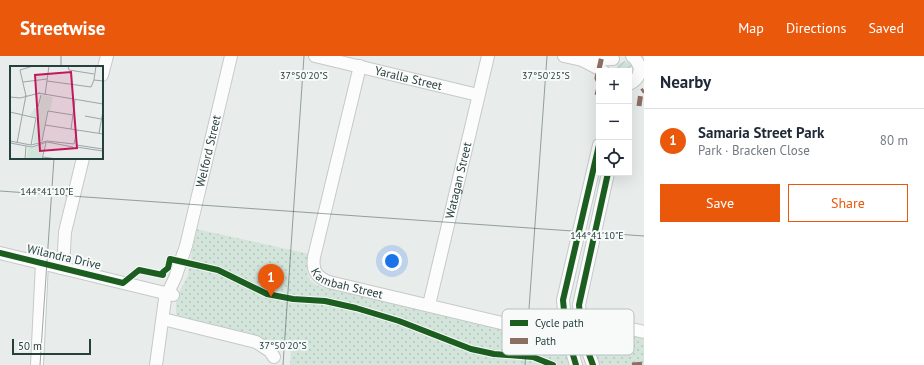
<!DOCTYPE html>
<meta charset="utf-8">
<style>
body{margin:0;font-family:"PT Sans",sans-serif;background:#f2f2f3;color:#1f2937}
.controls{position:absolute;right:12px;top:12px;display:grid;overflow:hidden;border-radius:0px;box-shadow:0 4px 16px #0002}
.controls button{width:36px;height:36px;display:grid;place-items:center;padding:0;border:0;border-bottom:1px solid #e0e1e3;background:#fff;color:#1f2937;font:20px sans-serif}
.scale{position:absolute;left:12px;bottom:10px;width:79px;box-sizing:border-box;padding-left:4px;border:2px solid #26403e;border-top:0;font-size:11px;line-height:14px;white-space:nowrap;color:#26403e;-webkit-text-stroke:3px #f7faf9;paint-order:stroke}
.you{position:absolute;left:392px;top:205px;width:14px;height:14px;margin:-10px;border:3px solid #fff;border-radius:50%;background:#1a73e8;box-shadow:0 0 0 6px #1a73e833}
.badge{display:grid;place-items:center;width:26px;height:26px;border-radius:50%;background:#ea580c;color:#fff;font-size:13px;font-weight:700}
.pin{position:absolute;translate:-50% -33px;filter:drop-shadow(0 1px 2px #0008)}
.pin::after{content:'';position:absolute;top:21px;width:14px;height:12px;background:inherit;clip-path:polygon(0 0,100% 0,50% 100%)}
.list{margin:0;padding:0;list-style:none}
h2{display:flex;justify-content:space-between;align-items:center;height:52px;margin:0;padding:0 16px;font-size:17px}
h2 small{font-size:13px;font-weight:400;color:#747a83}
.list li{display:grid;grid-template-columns:26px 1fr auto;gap:12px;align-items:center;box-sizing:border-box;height:64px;padding:0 16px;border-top:1px solid #e0e1e3}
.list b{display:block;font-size:15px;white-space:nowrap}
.list p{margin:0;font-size:13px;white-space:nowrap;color:#747a83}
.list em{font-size:13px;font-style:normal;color:#747a83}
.actions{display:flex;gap:8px;padding:12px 16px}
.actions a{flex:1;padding:9px 0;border:1px solid #ea580c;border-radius:0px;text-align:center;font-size:14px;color:#ea580c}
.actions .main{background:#ea580c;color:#fff}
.icon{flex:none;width:22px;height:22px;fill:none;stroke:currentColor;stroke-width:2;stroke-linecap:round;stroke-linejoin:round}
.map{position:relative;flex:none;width:644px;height:309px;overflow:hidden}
header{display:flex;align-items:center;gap:24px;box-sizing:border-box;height:56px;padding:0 20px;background:#ea580c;color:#fff}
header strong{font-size:19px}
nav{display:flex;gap:22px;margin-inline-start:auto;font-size:14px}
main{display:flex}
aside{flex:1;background:#fff}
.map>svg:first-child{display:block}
.grass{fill:url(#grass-dots)}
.garden{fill:url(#garden-furrows)}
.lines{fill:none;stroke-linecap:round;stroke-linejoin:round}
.minor-casing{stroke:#c5c9c8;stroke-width:14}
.minor{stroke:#fcfcfc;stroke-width:12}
.quiet{stroke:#8d6e63;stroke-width:5;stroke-dasharray:10 5;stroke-linecap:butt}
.cycleway-casing{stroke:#f7faf9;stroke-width:8}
.cycleway{stroke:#1b5e20;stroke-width:6}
.ticks{fill:none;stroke:#26403e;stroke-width:1;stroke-opacity:0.45}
.labels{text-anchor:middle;stroke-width:4;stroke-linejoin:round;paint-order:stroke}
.street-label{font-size:12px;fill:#26403e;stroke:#f7faf9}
.inset-road{fill:none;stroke:#9aa7a6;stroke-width:1}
.view{fill:#c2185b;fill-opacity:0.15;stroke:#c2185b;stroke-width:2}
.inset-edge{fill:none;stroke:#26403e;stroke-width:2}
.key{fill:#f7faf9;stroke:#b8c2c1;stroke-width:1}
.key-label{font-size:11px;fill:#26403e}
.ticks-label{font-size:10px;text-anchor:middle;fill:#26403e;stroke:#f7faf9;stroke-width:4;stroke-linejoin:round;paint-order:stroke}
</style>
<header>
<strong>Streetwise</strong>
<nav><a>Map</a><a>Directions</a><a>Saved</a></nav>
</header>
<main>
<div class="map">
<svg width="644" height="309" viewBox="0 0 644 309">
<defs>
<pattern id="grass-dots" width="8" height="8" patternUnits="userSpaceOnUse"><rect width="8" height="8" fill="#d3e4db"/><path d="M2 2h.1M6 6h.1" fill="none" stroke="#b5c5bd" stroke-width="1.8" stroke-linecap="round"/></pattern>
<pattern id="garden-furrows" width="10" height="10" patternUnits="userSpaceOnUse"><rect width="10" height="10" fill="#d3e4db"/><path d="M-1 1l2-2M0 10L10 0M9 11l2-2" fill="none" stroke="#b5c5bd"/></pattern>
</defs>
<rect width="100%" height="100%" fill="#e8eceb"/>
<!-- grass -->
<path class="grass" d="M196,173L309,198C305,213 305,225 321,231L552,285L563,291L571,309H290L291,297L283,288L186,264L180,262L176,257V243L188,219Z
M601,273L644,283V309H598L589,280L593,275Z"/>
<!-- garden -->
<path class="garden" d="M625,5L631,8C635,13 634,17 629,22V15H616L617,9Z"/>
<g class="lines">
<!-- minor casing -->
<g class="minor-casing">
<g id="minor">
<path id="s1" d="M315,0L478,39"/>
<path d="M564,0L582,4L603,15"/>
<path d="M583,4L613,3"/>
<path id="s2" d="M360,10L314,201C312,214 316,221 329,226L527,273L568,287"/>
<path d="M102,19L107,0"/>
<path d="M629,28C642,22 643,9 632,0"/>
<path d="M0,197L173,239"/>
<path d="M61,212L64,195L65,176L83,102"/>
<path id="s3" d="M429,249L488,0"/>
<path d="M579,257L608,268L644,276"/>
<path d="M163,263L256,286L270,295L274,301"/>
<path d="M538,276L552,273L564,261"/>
<path d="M37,309L42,207"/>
<path id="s4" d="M156,309L165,243L175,222L186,190L231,0"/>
<path d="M576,309L566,275L563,244L599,89"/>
<path d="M593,309L582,279L579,249L608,117"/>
</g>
</g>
<!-- minor -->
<use href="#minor" class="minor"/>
<!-- quiet -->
<path class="quiet" d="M599,27L597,22L602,0
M597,39L599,31
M639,50L641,36L644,34
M632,309L644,308"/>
<!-- cycleway casing -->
<g class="cycleway-casing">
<path id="cycleway" d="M0,197L123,227L139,214L163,219V216L168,212L170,203L218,214L267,238L293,243L325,245L356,252L399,265L471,293L494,298L533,301L553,309
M576,309L566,275L563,244L599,89
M593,309L582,279L579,249L608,117"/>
</g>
<!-- cycleway -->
<use href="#cycleway" class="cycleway"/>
</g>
<!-- ticks -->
<path class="ticks" d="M61,11V0M0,135L644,180M40,309L54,102M283,309L304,0M525,309L547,0"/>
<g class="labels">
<!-- street labels -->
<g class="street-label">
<text dy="4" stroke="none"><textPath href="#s1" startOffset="96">Yaralla Street</textPath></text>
<text dy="4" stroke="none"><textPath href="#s4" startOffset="221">Welford Street</textPath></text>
<text dy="4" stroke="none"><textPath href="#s3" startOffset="128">Watagan Street</textPath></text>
<text transform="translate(64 201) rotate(13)" y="4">Wilandra Drive</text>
<text dy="4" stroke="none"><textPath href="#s2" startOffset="246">Kambah Street</textPath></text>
</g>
</g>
<!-- overview -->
<g transform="translate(10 10)">
<rect width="93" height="93" fill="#e8eceb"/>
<path d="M32,29L43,31L40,44L37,46L32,74L23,78L27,52L20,49L25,42H29ZM34,78L31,93H16L18,82Z" fill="#d3e4db"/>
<path class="inset-road" d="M58,0L59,4L84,8M84,14L86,0M37,15L81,21L84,14L93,15M13,16L37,13M28,27L93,38M35,29L39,0M16,30L10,4L23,0M0,31L10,32L30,27M28,41L31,29M0,46L26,52L21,79M75,50L91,53M35,59L93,68M61,63L65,34M89,67L93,45M0,75L21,79L37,75L64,78M32,75L38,45L63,49M0,77L22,81L37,76L63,81M7,77L16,29M64,78L67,64M66,79L93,83M66,81L93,85M33,91L47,93M15,93L16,80M32,93L36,77"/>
<path class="view" d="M61,6L67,82L30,85L25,9Z"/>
<rect width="93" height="93" class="inset-edge"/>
</g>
<!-- legend -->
<rect x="502" y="253" width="132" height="46" rx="6" class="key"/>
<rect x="510" y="264" width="18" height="6" fill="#1b5e20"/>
<rect x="510" y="282" width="18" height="6" fill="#8d6e63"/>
<g class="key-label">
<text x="535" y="271">Cycle path</text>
<text x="535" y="289">Path</text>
</g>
<g class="ticks-label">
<text x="304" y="23">37°50'20"S</text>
<text x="546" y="23">37°50'25"S</text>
<text x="47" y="139">144°41'10"E</text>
<text x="597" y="183">144°41'10"E</text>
<text x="283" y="293">37°50'20"S</text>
</g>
</svg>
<div class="controls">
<button>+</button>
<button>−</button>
<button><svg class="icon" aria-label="locate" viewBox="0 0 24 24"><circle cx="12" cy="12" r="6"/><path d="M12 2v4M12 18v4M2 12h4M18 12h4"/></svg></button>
</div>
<div class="scale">50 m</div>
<div class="you"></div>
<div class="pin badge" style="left:271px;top:241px">1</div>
</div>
<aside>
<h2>Nearby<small></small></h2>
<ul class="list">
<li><span class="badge">1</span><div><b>Samaria Street Park</b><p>Park · Bracken Close</p></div><em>80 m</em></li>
</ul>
<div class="actions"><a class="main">Save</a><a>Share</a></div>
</aside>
</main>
